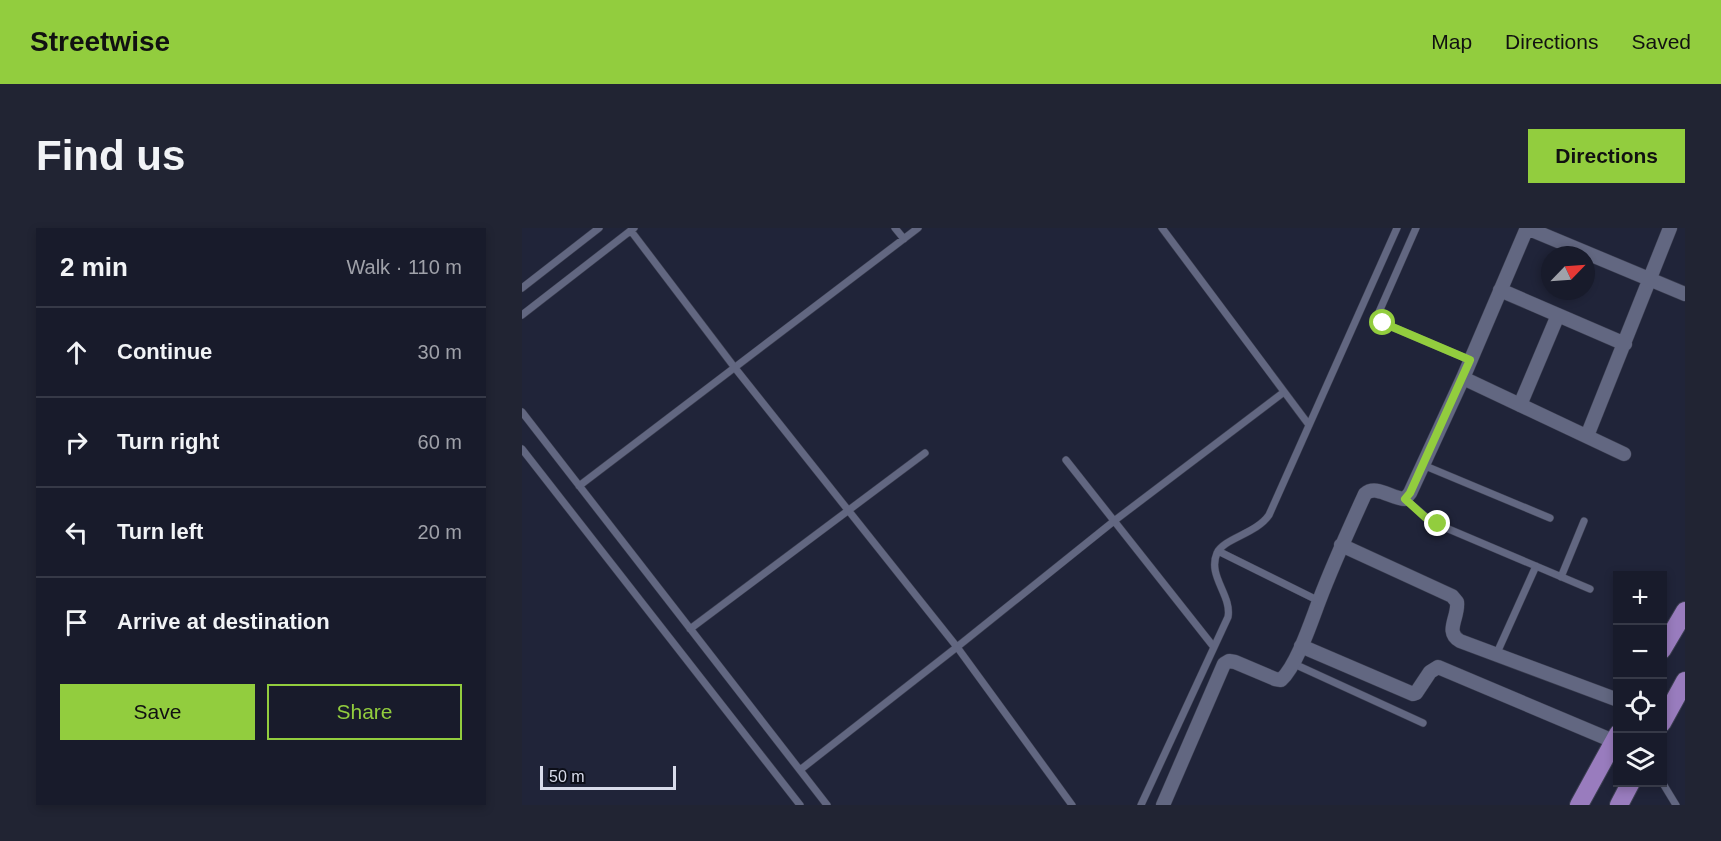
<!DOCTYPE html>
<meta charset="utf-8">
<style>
body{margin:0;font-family:Arial,sans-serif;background:#212433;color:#f1f3f6}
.controls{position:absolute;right:18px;bottom:18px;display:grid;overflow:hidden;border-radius:0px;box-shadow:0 3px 9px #0003}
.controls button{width:54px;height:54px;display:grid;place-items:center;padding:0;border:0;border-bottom:2px solid #363947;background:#181b2b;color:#f1f3f6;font:30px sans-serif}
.compass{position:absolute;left:1019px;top:18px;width:54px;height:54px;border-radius:50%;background:#181b2b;box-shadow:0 3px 9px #0003;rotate:65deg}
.scale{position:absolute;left:18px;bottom:15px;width:136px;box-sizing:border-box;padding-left:6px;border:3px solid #d8dbea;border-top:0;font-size:16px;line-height:21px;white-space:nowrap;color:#d8dbea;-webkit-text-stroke:4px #0c0e18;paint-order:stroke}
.stop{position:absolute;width:18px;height:18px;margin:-14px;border:4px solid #92cd3e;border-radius:50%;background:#fff}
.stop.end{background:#92cd3e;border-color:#fff;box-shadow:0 2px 6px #0008}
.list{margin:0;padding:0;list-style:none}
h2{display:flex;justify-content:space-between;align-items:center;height:78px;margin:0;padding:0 24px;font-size:26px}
h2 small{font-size:20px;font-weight:400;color:#9fa1a9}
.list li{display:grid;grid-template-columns:39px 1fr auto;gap:18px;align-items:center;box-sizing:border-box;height:90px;padding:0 24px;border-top:2px solid #363947}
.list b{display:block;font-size:22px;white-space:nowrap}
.list em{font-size:20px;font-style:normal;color:#9fa1a9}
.actions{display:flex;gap:12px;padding:18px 24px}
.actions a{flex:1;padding:14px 0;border:2px solid #92cd3e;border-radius:0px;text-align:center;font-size:21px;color:#92cd3e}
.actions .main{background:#92cd3e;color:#111}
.icon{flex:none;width:33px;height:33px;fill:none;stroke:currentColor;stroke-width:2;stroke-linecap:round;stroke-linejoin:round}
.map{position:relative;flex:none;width:1163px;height:577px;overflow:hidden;border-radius:0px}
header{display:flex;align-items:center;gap:36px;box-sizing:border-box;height:84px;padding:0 30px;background:#92cd3e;color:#111}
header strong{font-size:28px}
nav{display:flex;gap:33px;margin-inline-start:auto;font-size:21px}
.intro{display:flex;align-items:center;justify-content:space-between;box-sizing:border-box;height:144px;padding:0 36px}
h1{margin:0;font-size:42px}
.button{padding:15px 27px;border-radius:0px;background:#92cd3e;color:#111;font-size:21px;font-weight:700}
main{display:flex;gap:36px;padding:0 36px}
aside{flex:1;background:#181b2b;border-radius:0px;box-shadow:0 3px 9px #0003}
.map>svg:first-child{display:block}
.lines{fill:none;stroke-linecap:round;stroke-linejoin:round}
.service-casing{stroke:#3b3e50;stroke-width:8}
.minor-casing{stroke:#3b3e50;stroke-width:15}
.trunk-casing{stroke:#3b3e50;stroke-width:20}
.service{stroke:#626781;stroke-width:7}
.minor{stroke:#626781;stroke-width:14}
.trunk{stroke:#997cbe;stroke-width:18}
.route{stroke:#92cd3e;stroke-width:8}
</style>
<header>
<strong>Streetwise</strong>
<nav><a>Map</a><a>Directions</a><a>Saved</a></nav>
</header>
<div class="intro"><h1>Find us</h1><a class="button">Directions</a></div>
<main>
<aside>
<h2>2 min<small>Walk · 110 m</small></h2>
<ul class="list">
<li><svg class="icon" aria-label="ahead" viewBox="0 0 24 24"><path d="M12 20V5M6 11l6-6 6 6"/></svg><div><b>Continue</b></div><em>30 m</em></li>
<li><svg class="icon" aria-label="right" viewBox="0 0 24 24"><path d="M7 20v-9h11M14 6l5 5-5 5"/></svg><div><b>Turn right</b></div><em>60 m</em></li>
<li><svg class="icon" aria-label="left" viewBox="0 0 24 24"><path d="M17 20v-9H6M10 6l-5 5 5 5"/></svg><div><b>Turn left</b></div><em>20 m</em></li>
<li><svg class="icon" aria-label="arrive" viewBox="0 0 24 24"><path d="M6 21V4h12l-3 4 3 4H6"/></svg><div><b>Arrive at destination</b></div></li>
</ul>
<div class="actions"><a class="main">Save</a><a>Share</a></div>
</aside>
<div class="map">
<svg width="1163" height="577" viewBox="0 0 1163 577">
<rect width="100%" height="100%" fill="#202439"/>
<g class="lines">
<!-- service casing -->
<g class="service-casing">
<path id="service" d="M373,0L382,11
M640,0L787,197
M894,0L857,84L856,88L861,95L948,132
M109,3L213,140L435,419L550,577
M0,60L77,0
M0,87L112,0
M0,184L305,577
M0,221L278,577
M544,232L691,418
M901,237L1028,290
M57,258L396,0
M883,271L910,294L1068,361
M696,323L797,373
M1039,349L1062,293
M168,401L403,225
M974,427L1014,338
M770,435L901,495
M278,542L435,419L592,293L762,164
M1140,554L1154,577
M619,577L706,389C710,367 685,348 695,325C702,310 734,306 747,287L875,0"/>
</g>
<!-- minor casing -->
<g class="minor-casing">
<path id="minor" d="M1005,0L1163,66
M978,62L1103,116
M941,150L1102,226
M998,177L1036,87
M1065,208L1148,0
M819,317L930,368L935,374C937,389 922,404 938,413L1096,472
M779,418L891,466L894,465L908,444L916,439L1096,515
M641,577L702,436L707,433L713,434L753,451L759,452C775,437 789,394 797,373C811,336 827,301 843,266C854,256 870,271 883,271L888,265L941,150L1005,0"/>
</g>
<!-- trunk casing -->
<g class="trunk-casing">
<path id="trunk" d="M1140,422L1163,383
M1140,495L1163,453
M1057,577L1096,506
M1097,577L1109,554"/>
</g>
<!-- service -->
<use href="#service" class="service"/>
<!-- minor -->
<use href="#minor" class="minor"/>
<!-- trunk -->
<use href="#trunk" class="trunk"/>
</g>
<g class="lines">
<!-- route -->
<path class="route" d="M861,95L948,132L888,265L883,271L904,290L916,296"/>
</g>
</svg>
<div class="controls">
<button>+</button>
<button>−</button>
<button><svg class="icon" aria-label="locate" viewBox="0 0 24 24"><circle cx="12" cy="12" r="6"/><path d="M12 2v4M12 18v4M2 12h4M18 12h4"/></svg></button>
<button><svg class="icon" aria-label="layers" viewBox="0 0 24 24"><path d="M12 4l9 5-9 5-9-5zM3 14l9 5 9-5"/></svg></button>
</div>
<svg class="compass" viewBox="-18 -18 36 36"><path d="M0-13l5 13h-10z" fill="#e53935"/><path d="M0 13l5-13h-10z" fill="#9fa1a9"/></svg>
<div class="scale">50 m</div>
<div class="stop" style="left:861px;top:95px"></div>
<div class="stop end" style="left:916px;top:296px"></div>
</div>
</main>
